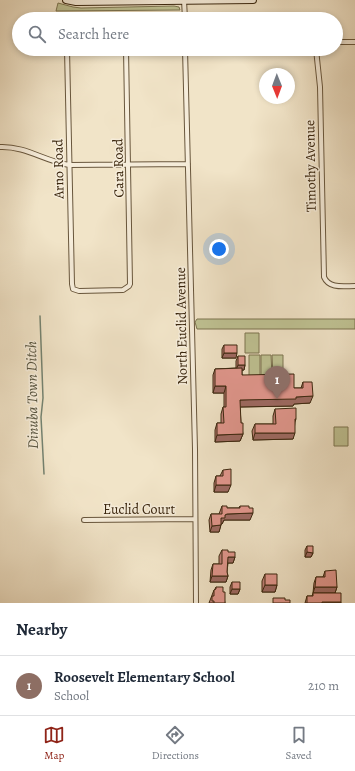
<!DOCTYPE html>
<style>
body{margin:0;font-family:Alegreya,serif;background:#f6f6f7;color:#1f2937}
.compass{position:absolute;left:259px;top:68px;width:36px;height:36px;border-radius:50%;background:#fff;box-shadow:0 2px 6px #0003;rotate:179deg}
.you{position:absolute;left:219px;top:249px;width:14px;height:14px;margin:-10px;border:3px solid #fff;border-radius:50%;background:#1a73e8;box-shadow:0 0 0 6px #1a73e833}
.badge{display:grid;place-items:center;width:26px;height:26px;border-radius:50%;background:#8f2418;color:#fff;font-size:13px;font-weight:700}
.pin{position:absolute;translate:-50% -33px;filter:drop-shadow(0 1px 2px #0008)}
.pin::after{content:'';position:absolute;top:21px;width:14px;height:12px;background:inherit;clip-path:polygon(0 0,100% 0,50% 100%)}
.list{margin:0;padding:0;list-style:none}
h2{display:flex;justify-content:space-between;align-items:center;height:52px;margin:0;padding:0 16px;font-size:17px}
h2 small{font-size:13px;font-weight:400;color:#747a83}
.list li{display:grid;grid-template-columns:26px 1fr auto;gap:12px;align-items:center;box-sizing:border-box;height:60px;padding:0 16px;border-top:1px solid #e0e1e3}
.list b{display:block;font-size:15px;white-space:nowrap}
.list p{margin:0;font-size:13px;white-space:nowrap;color:#747a83}
.list em{font-size:13px;font-style:normal;color:#747a83}
.icon{flex:none;width:22px;height:22px;fill:none;stroke:currentColor;stroke-width:2;stroke-linecap:round;stroke-linejoin:round}
.map{position:relative;flex:none;width:355px;height:603px;overflow:hidden}
.search{position:absolute;background:#fff;box-shadow:0 2px 6px #0003;left:12px;right:12px;top:12px;height:44px;display:flex;align-items:center;gap:10px;box-sizing:border-box;padding:0 14px;border-radius:22px;color:#747a83;font-size:15px}
.sheet{height:112px;background:#fff}
nav{display:flex;justify-content:space-around;align-items:center;box-sizing:border-box;height:56px;border-top:1px solid #e0e1e3;background:#fff;font-size:11px;color:#747a83}
nav a{display:grid;justify-items:center;gap:2px}
nav .on{color:#8f2418}
.map>svg:first-child{display:block}
.green{fill:#bfc293;stroke:#7c7450}
.lines{fill:none;stroke-linecap:round;stroke-linejoin:round}
.stream{stroke:#748270;stroke-width:1.5}
.street-casing{stroke:#68563c;stroke-width:6}
.secondary-casing{stroke:#3a260e;stroke-width:8}
.street{stroke:#f6eddb;stroke-width:4}
.secondary{stroke:#f6eddb;stroke-width:6}
.wall{fill:#c2827a;stroke:#3a260e}
.shaded-wall{fill:#9e6a63;stroke:#3a260e}
.building{fill:#e2978e;stroke:#3a260e}
.labels{text-anchor:middle;stroke-width:3;stroke-linejoin:round;paint-order:stroke}
.street-label{font-size:14px;fill:#3a260e;stroke:#f6eddb}
.water-label{font-size:15px;font-style:italic;fill:#57543f;stroke:#f6eddb}
</style>
<div class="map">
<svg width="355" height="603" viewBox="0 0 355 603">
<rect width="100%" height="100%" fill="#f1e4c8"/>
<filter id="stains"><feTurbulence type="fractalNoise" baseFrequency=".005" numOctaves="4"/><feColorMatrix values="0 0 0 0 .2 0 0 0 0 .09 0 0 0 0 .02 0 0 0 .5 -.17"/></filter>
<radialGradient id="worn" r=".72"><stop offset=".6" stop-color="#630" stop-opacity="0"/><stop offset="1" stop-color="#630" stop-opacity=".3"/></radialGradient>
<!-- green -->
<path class="green" d="M58,3L73,7L81,8L174,6L179,7L180,10L56,11Z
M197,319H355V329H197L195,322Z
M245,333H259V353H245Z
M249,355H260V376H249Z
M261,355H271L272,376H261Z
M272,355H283V376H273Z
M334,427H348V446H334Z"/>
<g class="lines">
<!-- stream -->
<path class="stream" d="M40,316L43,398L41,417L44,474"/>
<!-- street casing -->
<g class="street-casing">
<path id="street" d="M184,0L185,19
M336,42H355
M67,49L72,284L73,289L79,291L123,290L129,286L130,284L126,49
M185,49L195,449L196,603
M316,49L320,87L324,277C329,289 344,286 355,286
M0,147C26,146 44,161 69,165L188,164
M84,520L194,519"/>
</g>
<!-- secondary casing -->
<g class="secondary-casing">
<path id="secondary" d="M66,0L76,2L253,0"/>
</g>
<!-- street -->
<use href="#street" class="street"/>
<!-- secondary -->
<use href="#secondary" class="secondary"/>
</g>
<!-- wall -->
<path class="wall" d="M224,345L236,358H222V349Z
M238,356L245,365L244,370H242V375L294,388H301L303,382L310,403L294,404L293,406L240,407L241,423L243,434L240,441L215,442V430L217,423H221V414L223,407H224V393H213V375L215,369L236,368V361Z
M275,409L296,419L295,422L293,439L253,440L252,431L255,424H273V416Z
M223,470L228,492H214V483L216,476H220Z
M222,506L227,508H239L240,506L250,520H224L222,524H221L219,532H210L209,520L211,514H219Z
M307,546L313,553L311,557H305V550Z
M222,550L228,552L235,557L233,563H228L227,572L228,576L226,582H210L211,570L213,564H219V556Z
M325,571L337,587L335,593L341,603H305L307,596H312L313,593H333H313L314,583L316,577H323Z
M265,574L277,585L275,592H262V581Z
M232,582L240,589L238,594H230V587Z
M216,587L223,592L225,603H209L214,590L215,589Z"/>
<!-- shaded-wall -->
<path class="shaded-wall" d="M224,353H237L236,358H222Z
M238,365H245L244,370H236Z
M215,386H226L224,393H213Z
M313,396L310,403L294,404L293,406L238,407L240,400Z
M255,433H295L293,439L253,440Z
M243,434L240,441L215,442L217,435Z
M216,485H231L228,492H214Z
M253,513L250,520H224L222,524H219L221,518L225,515L227,514Z
M221,525L219,532H210L212,526Z
M307,552L313,553L311,557H305Z
M228,557H235L233,563H226Z
M212,576H228L226,582H210Z
M265,585H277L275,592H262Z
M315,587H337L335,593H313Z
M232,589H240L238,594H230Z
M322,602H341V603H322Z"/>
<!-- building -->
<path class="building" d="M224,345H237V353H224Z
M238,356H245V365H238Z
M242,368V375L294,374V388H303V382H312L313,396L296,397V399L240,400L241,423H243V434L217,435V423H224L223,407H226V386H215V369Z
M296,408V419H295V433H255V424H276L275,409Z
M231,469V485H216V476H223V470Z
M222,506H227V508H240V506H249V508H253V513L227,514L225,515V518H221V525L212,526L211,514H222Z
M307,546H313V553L307,552Z
M222,550H228V552H235V557H228L227,572L228,576H212L213,564H222Z
M336,570L337,587H315L316,577H325V571Z
M265,574H277V585H265Z
M232,582H240V589H232Z
M216,587H223V592H225V603H214V601H212V596H214V590L216,589Z
M313,593H341V602H322V603H307V596H313Z
M273,598H285V600H290V603H273Z"/>
<g class="labels">
<!-- street labels -->
<g class="street-label">
<text transform="translate(310 166) rotate(-91)" y="5">Timothy Avenue</text>
<text transform="translate(118 168) rotate(-91)" y="5">Cara Road</text>
<text transform="translate(58 169) rotate(-91)" y="5">Arno Road</text>
<text transform="translate(181 326) rotate(-91)" y="5">North Euclid Avenue</text>
<text x="139" y="514">Euclid Court</text>
</g>
<!-- water labels -->
<g class="water-label">
<text transform="translate(32 395) rotate(-91)" y="5">Dinuba Town Ditch</text>
</g>
</g>
<rect width="100%" height="100%" filter="url(#stains)"/>
<rect width="100%" height="100%" fill="url(#worn)"/>
</svg>
<svg class="compass" viewBox="-18 -18 36 36"><path d="M0-13l5 13h-10z" fill="#e53935"/><path d="M0 13l5-13h-10z" fill="#747a83"/></svg>
<div class="you"></div>
<div class="pin badge" style="left:277px;top:399px;background:#8d6e63">1</div>
<div class="search"><svg class="icon" aria-label="search" viewBox="0 0 24 24"><circle cx="10" cy="10" r="6"/><path d="M15 15l6 6"/></svg>Search here</div>
</div>
<section class="sheet">
<h2>Nearby<small></small></h2>
<ul class="list">
<li><span class="badge" style="background:#8d6e63">1</span><div><b>Roosevelt Elementary School</b><p>School</p></div><em>210 m</em></li>
</ul>
</section>
<nav>
<a class="on"><svg class="icon" aria-label="map" viewBox="0 0 24 24"><path d="M3 6l6-2 6 2 6-2v14l-6 2-6-2-6 2zM9 4v14M15 6v14"/></svg>Map</a>
<a><svg class="icon" aria-label="directions" viewBox="0 0 24 24"><path d="M12 3l9 9-9 9-9-9zM9 14v-3h6M13 9l2 2-2 2"/></svg>Directions</a>
<a><svg class="icon" aria-label="saved" viewBox="0 0 24 24"><path d="M7 4h10v16l-5-4-5 4z"/></svg>Saved</a>
</nav>
